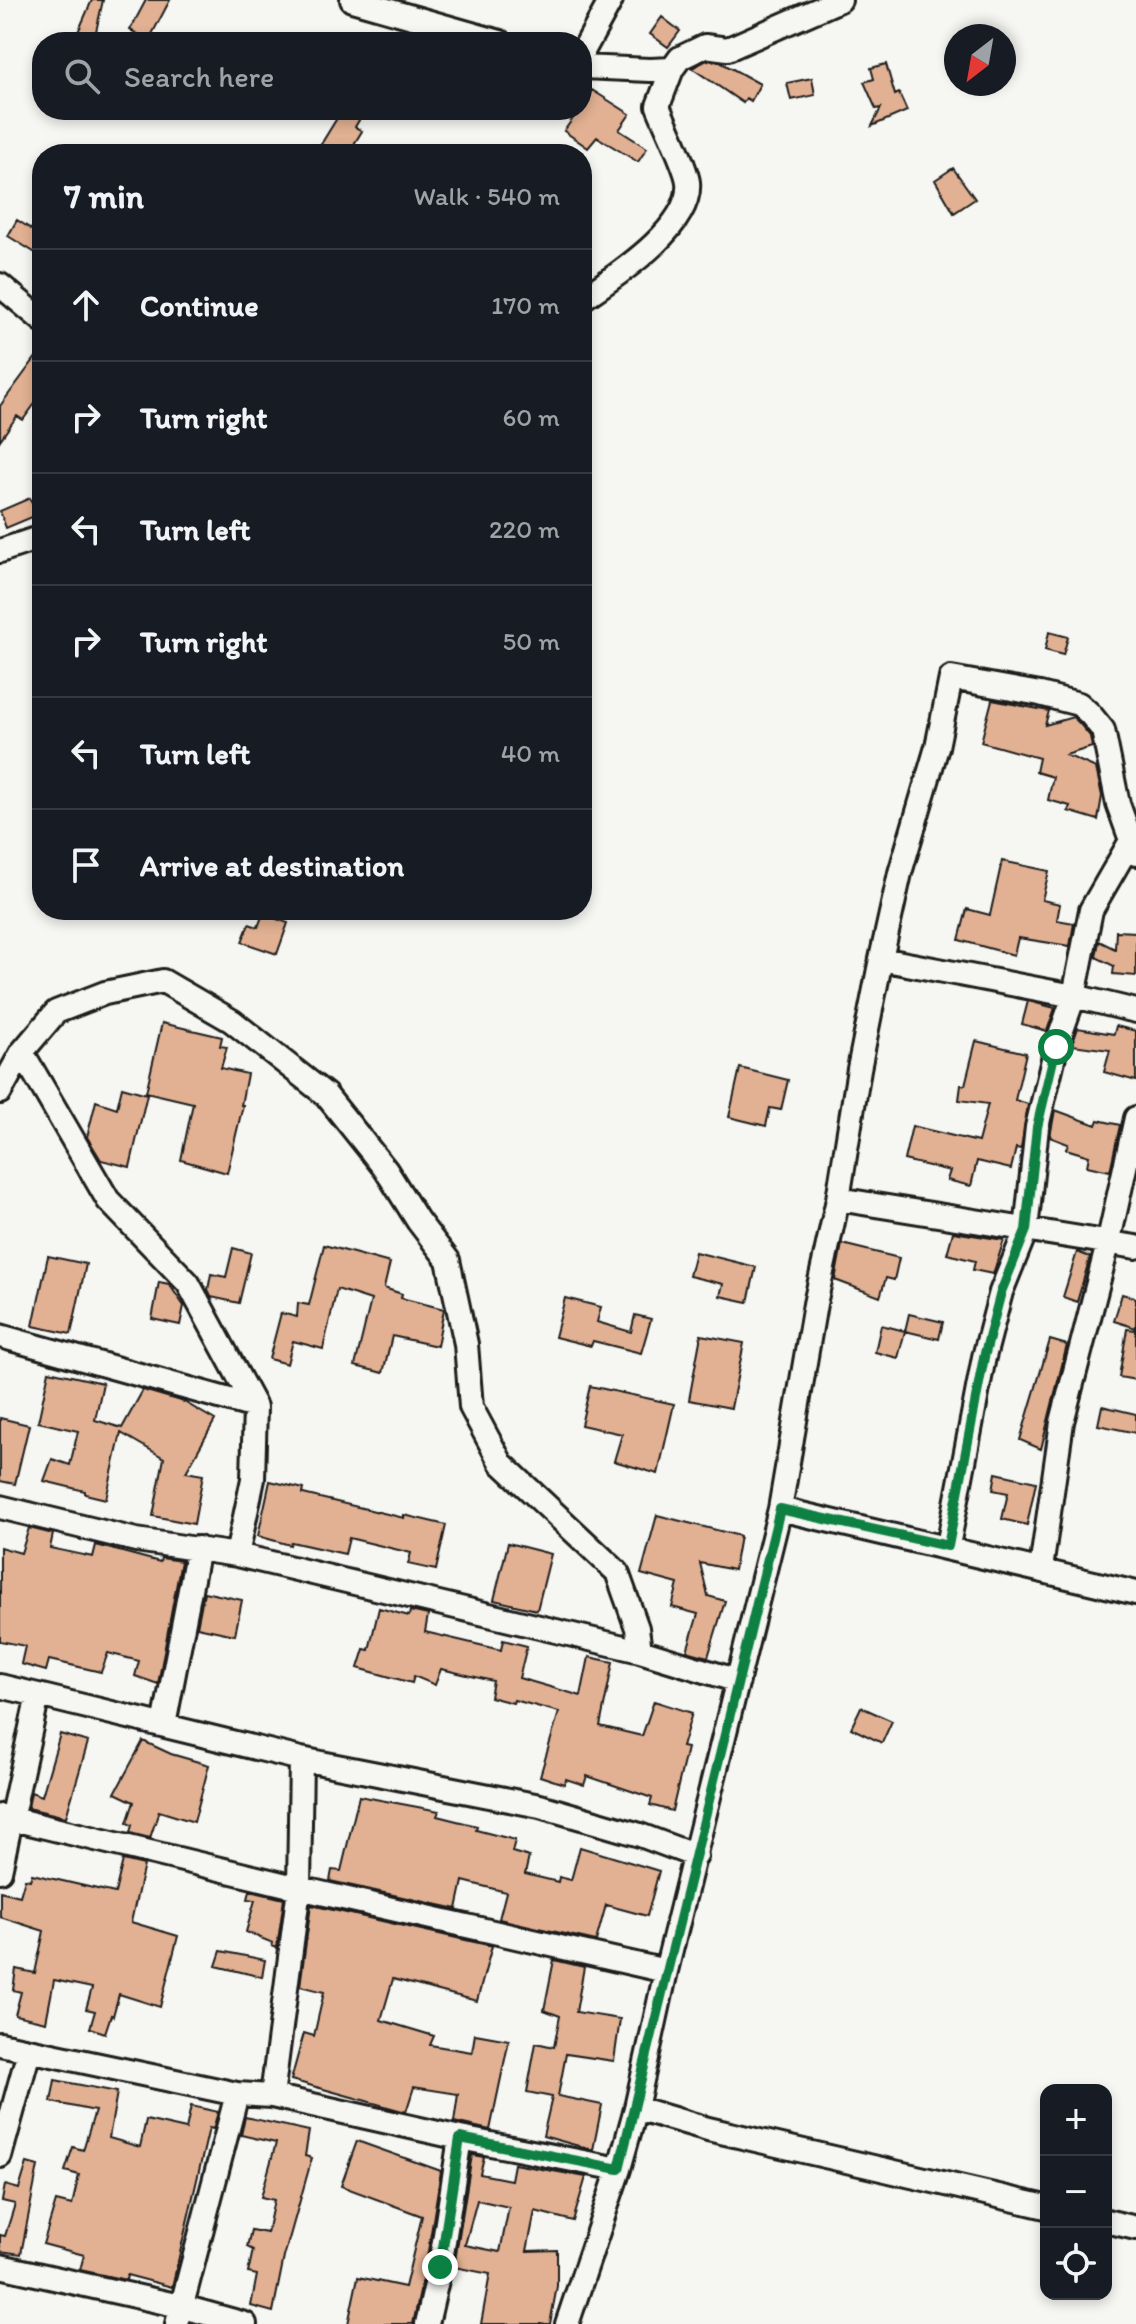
<!DOCTYPE html>
<meta charset="utf-8">
<style>
body{margin:0;font-family:Itim,sans-serif;background:#242831;color:#f1f3f6}
.controls{position:absolute;right:24px;bottom:24px;display:grid;overflow:hidden;border-radius:16px;box-shadow:0 4px 12px #0003}
.controls button{width:72px;height:72px;display:grid;place-items:center;padding:0;border:0;border-bottom:2px solid #363941;background:#171b24;color:#f1f3f6;font:40px sans-serif}
.compass{position:absolute;left:944px;top:24px;width:72px;height:72px;border-radius:50%;background:#171b24;box-shadow:0 4px 12px #0003;rotate:211deg}
.stop{position:absolute;width:24px;height:24px;margin:-18px;border:6px solid #0b8043;border-radius:50%;background:#fff}
.stop.end{background:#0b8043;border-color:#fff;box-shadow:0 2px 8px #0008}
.list{margin:0;padding:0;list-style:none}
h2{display:flex;justify-content:space-between;align-items:center;height:104px;margin:0;padding:0 32px;font-size:34px}
h2 small{font-size:26px;font-weight:400;color:#9ea1a6}
.list li{display:grid;grid-template-columns:52px 1fr auto;gap:24px;align-items:center;box-sizing:border-box;height:112px;padding:0 32px;border-top:2px solid #363941}
.list b{display:block;font-size:30px;white-space:nowrap}
.list em{font-size:26px;font-style:normal;color:#9ea1a6}
.icon{flex:none;width:44px;height:44px;fill:none;stroke:currentColor;stroke-width:2;stroke-linecap:round;stroke-linejoin:round}
.map{position:relative;flex:none;width:1136px;height:2324px;overflow:hidden}
.search{position:absolute;background:#171b24;box-shadow:0 4px 12px #0003;left:32px;top:32px;width:560px;height:88px;display:flex;align-items:center;gap:20px;box-sizing:border-box;padding:0 28px;border-radius:32px;color:#9ea1a6;font-size:30px}
.panel{position:absolute;background:#171b24;box-shadow:0 4px 12px #0003;left:32px;top:144px;width:560px;height:776px;border-radius:32px}
.map>svg:first-child{display:block}
.building{fill:#e2b193;stroke:#1c1c1c;stroke-width:2;fill-rule:evenodd}
.lines{fill:none;stroke-linecap:round;stroke-linejoin:round}
.street-casing{stroke:#1c1c1c;stroke-width:28}
.street{stroke:#f6f6f2;stroke-width:22}
.route{stroke:#0b8043;stroke-width:10}
</style>
<div class="map">
<svg width="1136" height="2324" viewBox="0 0 1136 2324">
<rect width="100%" height="100%" fill="#f6f6f2"/>
<filter id="ink" filterUnits="userSpaceOnUse"><feTurbulence type="fractalNoise" baseFrequency=".0125" numOctaves="2"/><feDisplacementMap in="SourceGraphic" scale="16" xChannelSelector="R" yChannelSelector="G"/><feConvolveMatrix kernelMatrix="1 2 1 2 8 2 1 2 1" color-interpolation-filters="sRGB"/></filter>
<g filter="url(#ink)">
<!-- building -->
<path class="building" d="M92,0H103L95,36L78,32Z
M146,0H170L149,40L130,30Z
M662,17L680,31L668,47L650,34Z
M707,60L720,62L760,84L751,101L746,98L743,103L692,68Z
M886,64L895,95L899,93L907,111L872,126L881,108L876,109L864,82L874,79L871,68Z
M812,78L815,95L791,100L787,83Z
M592,90L630,114L619,130L647,148L638,162L597,137L588,148L564,131L579,110H582V104Z
M342,110H365L355,127L362,131L348,154H315Z
M953,168L975,199L954,213L935,180Z
M17,220L42,236V257L8,236Z
M42,349V394L23,420L17,416L0,440V406Z
M30,498L37,515L6,528L0,511Z
M1049,632L1068,637L1063,655L1045,650Z
M992,700L1049,711L1045,725L1073,717L1080,724L1090,736L1092,747L1066,755L1096,768L1102,796L1098,820L1068,811L1070,806L1048,800L1053,777L1036,772L1039,758L981,742Z
M1002,861L1049,871L1042,900L1060,904L1057,920L1074,923L1070,946L1018,938L1014,955L959,940L967,909L990,915Z
M263,914L288,923L277,954L242,942L249,924L258,927Z
M1116,931L1136,932V976L1113,974L1114,966L1096,957L1099,941L1115,949Z
M1028,1001L1055,1008L1047,1031L1022,1024Z
M162,1023L222,1037L220,1046L227,1047L221,1068L247,1074L241,1105H243L227,1173L181,1160L193,1103L146,1092Z
M1116,1026L1136,1031V1081L1104,1072L1110,1050L1072,1045L1078,1028L1114,1034Z
M976,1041L1026,1053L1015,1100L1028,1104L1021,1149L1016,1148L1011,1169L977,1161L971,1186L947,1180L950,1171L904,1160L912,1126L978,1142L988,1104L959,1100L961,1085H965Z
M740,1068L788,1080L781,1110L770,1108L766,1126L729,1117Z
M122,1087L147,1094L130,1167L101,1160L87,1137L96,1101L117,1108Z
M1055,1110L1096,1125L1098,1120L1120,1125L1110,1171L1087,1166L1089,1156L1066,1149L1068,1144L1050,1137Z
M953,1232L1004,1240L993,1274L973,1270L975,1261L947,1254Z
M842,1244L899,1258L894,1280L886,1278L880,1297L835,1280Z
M324,1245L390,1263L384,1288L402,1294L401,1298L444,1309L437,1346L392,1336L383,1373L355,1366L371,1300L337,1289L323,1349L293,1341L287,1364L269,1359L281,1313L297,1317L298,1303L309,1305Z
M233,1248L251,1253L239,1303L211,1297L208,1290L211,1274L226,1277Z
M695,1252L756,1267L748,1302L720,1296L723,1284L689,1276Z
M1077,1252L1090,1257L1077,1302L1063,1297Z
M48,1256L86,1264L71,1334L33,1326Z
M159,1282L169,1284L184,1306L180,1325L152,1319Z
M1122,1294L1136,1298V1328L1114,1321Z
M565,1298L601,1307L597,1322L631,1332L635,1315L651,1319L641,1353L593,1341L591,1346L555,1337Z
M909,1314L943,1322L939,1339L905,1331Z
M881,1325L905,1331L898,1358L875,1352Z
M1127,1329L1136,1330V1380L1119,1377Z
M701,1335L744,1343L731,1408L689,1400Z
M1050,1340L1067,1345L1041,1449L1020,1440Z
M49,1371L103,1383L95,1420L122,1428L143,1390L184,1402L215,1420L186,1472L203,1475L194,1524L153,1516L164,1458L121,1433L106,1499L85,1494V1491L44,1481L52,1459L70,1465L78,1431L38,1422Z
M590,1386L674,1404L658,1474L614,1461L622,1434L581,1425Z
M1102,1406L1136,1414V1433L1098,1425Z
M0,1418L29,1425L15,1484L0,1481Z
M996,1473L1036,1482L1027,1525L1002,1519L1008,1493L993,1490Z
M270,1481L304,1489L303,1494L404,1518V1515L446,1525L436,1570L408,1564L411,1553L349,1538L345,1554L291,1542L290,1545L258,1536Z
M657,1515L740,1536L734,1570L700,1563L708,1596L725,1601L708,1657L687,1651L698,1614L672,1607L678,1584L641,1574Z
M29,1528L53,1534L50,1548L93,1557L96,1545L160,1562L161,1558L181,1561L158,1684L135,1676L139,1661L108,1653L101,1672L49,1660L46,1671L21,1664L25,1646L0,1641V1547L21,1553Z
M508,1543L551,1554L537,1610L494,1600Z
M204,1592L242,1600L235,1635L197,1627Z
M379,1608L409,1616L410,1611L428,1615L425,1632L501,1650L503,1640L527,1646L519,1678L581,1696L589,1657L613,1662L600,1726L642,1736L654,1701L692,1713L682,1747L687,1748L672,1811L650,1805L652,1798L587,1776L584,1785L566,1779L564,1784L540,1776L559,1712L514,1700L513,1703L490,1697L493,1681L441,1669L435,1685L414,1676L412,1683L358,1668L364,1649L369,1650Z
M861,1707L892,1721L882,1743L851,1728Z
M60,1734L88,1742L66,1817L28,1808L31,1792L42,1796Z
M143,1741L171,1754L209,1765L194,1822L159,1811L150,1838L130,1833L132,1825L127,1823L134,1802L115,1793Z
M359,1796L439,1811L437,1816L477,1826L476,1830L515,1840L512,1852L529,1857L525,1874L558,1882L559,1877L571,1880L580,1847L659,1871L647,1916L606,1905L596,1941L499,1919L506,1892L463,1881L457,1909L330,1881L332,1870L341,1871Z
M123,1860L144,1865L131,1922L178,1936L160,2007L119,1994L113,2016L111,2015L105,2033L90,2028L95,2011L86,2009L92,1988L54,1980L46,2022L15,2015L21,1992L13,1990L16,1969L35,1973L44,1931L0,1917V1891L20,1896L25,1879L30,1880L32,1874L115,1893Z
M250,1891L284,1899L277,1948L272,1946L273,1943L246,1932L255,1900L248,1899Z
M311,1905L492,1946L477,2001L393,1979L381,2020L434,2036L430,2045L472,2052L475,2034L509,2040L490,2130L454,2122L458,2094L414,2087L406,2112L291,2080L304,2033L314,2036L324,1992L300,1986Z
M221,1951L265,1960L262,1977L216,1966Z
M554,1960L584,1967L576,2012L620,2019L614,2061L566,2054L558,2096L602,2105L593,2150L543,2136L552,2097L527,2092L536,2043L554,2047L560,2016L544,2010Z
M55,2080L117,2092L109,2138L140,2147L146,2120L186,2129L191,2106L218,2112L213,2129L209,2128L172,2287L127,2275L126,2280L80,2270L84,2255L43,2244L56,2201L72,2205L79,2175L65,2171L73,2147L83,2150L95,2111L51,2102Z
M245,2117L309,2131L305,2156L312,2158L284,2257L273,2312L251,2306L257,2275L248,2273L253,2250L247,2247L251,2230L267,2233L274,2200L261,2197L276,2143L241,2135Z
M357,2141L441,2171L426,2264L413,2324H348L358,2277L405,2287L422,2216L341,2186Z
M472,2155L484,2157L480,2174L511,2180L514,2164L586,2177L573,2221L535,2211L527,2251L557,2250V2286L550,2324H481L490,2274L454,2267ZM477,2200L509,2207L500,2252L465,2245Z
M27,2163L38,2166L21,2254L0,2251V2235L5,2236L15,2204L2,2201L5,2185L19,2189Z"/>
<g class="lines">
<!-- street casing -->
<g class="street-casing">
<path id="street" d="M352,0L500,42
M582,53L611,0
M582,67L650,70L672,69L680,58L705,46L728,49L840,0
M0,285L42,320
M582,299C614,277 693,227 688,182C686,166 665,124 658,106L672,69
M0,551L42,537
M881,959L1074,996L1136,1011
M22,1052L108,1200L188,1283L255,1407L253,1479L237,1555
M0,1092L22,1052L56,1012L105,993L163,981L232,1021L326,1095L386,1170L418,1221L448,1260L466,1344L471,1407L501,1463L617,1572L637,1628L640,1651
M838,1199L1136,1247
M0,1336L255,1407
M0,1507L136,1540L237,1555L640,1651L738,1681
M780,1509L1136,1593
M948,1546L984,1357L1001,1292L1026,1230L1037,1127L1056,1047L1074,996L1091,910L1132,839
M1041,1569L1062,1422L1108,1244L1136,1118
M0,1686L38,1695
M164,1725L198,1548
M0,1816L299,1888L666,1971
M0,1871L38,1695L301,1759L540,1806L640,1835L696,1856
M0,2044L237,2094L272,2096L460,2138L619,2169
M272,2096L299,1888L301,1759
M636,2108L708,2129L1046,2207
M0,2156L29,2051
M1106,2221L1136,2228
M0,2266L180,2306L245,2324
M177,2324L237,2094
M427,2324L440,2267L460,2138
M567,2324L619,2169L636,2108L666,1971L780,1509L815,1304L838,1199L859,1069L881,959L900,873L937,747L951,678L1040,694L1079,704L1090,714L1103,730L1118,804L1136,854"/>
</g>
<!-- street -->
<use href="#street" class="street"/>
</g>
</g>
<g class="lines" filter="url(#ink)">
<!-- route -->
<path class="route" d="M440,2267L460,2138L619,2169L780,1509L948,1546L984,1357L1001,1292L1026,1230L1037,1127L1056,1047"/>
</g>
</svg>
<div class="controls">
<button>+</button>
<button>−</button>
<button><svg class="icon" aria-label="locate" viewBox="0 0 24 24"><circle cx="12" cy="12" r="6"/><path d="M12 2v4M12 18v4M2 12h4M18 12h4"/></svg></button>
</div>
<svg class="compass" viewBox="-18 -18 36 36"><path d="M0-13l5 13h-10z" fill="#e53935"/><path d="M0 13l5-13h-10z" fill="#9ea1a6"/></svg>
<div class="stop" style="left:1056px;top:1047px"></div>
<div class="stop end" style="left:440px;top:2267px"></div>
<div class="search"><svg class="icon" aria-label="search" viewBox="0 0 24 24"><circle cx="10" cy="10" r="6"/><path d="M15 15l6 6"/></svg>Search here</div>
<section class="panel">
<h2>7 min<small>Walk · 540 m</small></h2>
<ul class="list">
<li><svg class="icon" aria-label="ahead" viewBox="0 0 24 24"><path d="M12 20V5M6 11l6-6 6 6"/></svg><div><b>Continue</b></div><em>170 m</em></li>
<li><svg class="icon" aria-label="right" viewBox="0 0 24 24"><path d="M7 20v-9h11M14 6l5 5-5 5"/></svg><div><b>Turn right</b></div><em>60 m</em></li>
<li><svg class="icon" aria-label="left" viewBox="0 0 24 24"><path d="M17 20v-9H6M10 6l-5 5 5 5"/></svg><div><b>Turn left</b></div><em>220 m</em></li>
<li><svg class="icon" aria-label="right" viewBox="0 0 24 24"><path d="M7 20v-9h11M14 6l5 5-5 5"/></svg><div><b>Turn right</b></div><em>50 m</em></li>
<li><svg class="icon" aria-label="left" viewBox="0 0 24 24"><path d="M17 20v-9H6M10 6l-5 5 5 5"/></svg><div><b>Turn left</b></div><em>40 m</em></li>
<li><svg class="icon" aria-label="arrive" viewBox="0 0 24 24"><path d="M6 21V4h12l-3 4 3 4H6"/></svg><div><b>Arrive at destination</b></div></li>
</ul>
</section>
</div>
